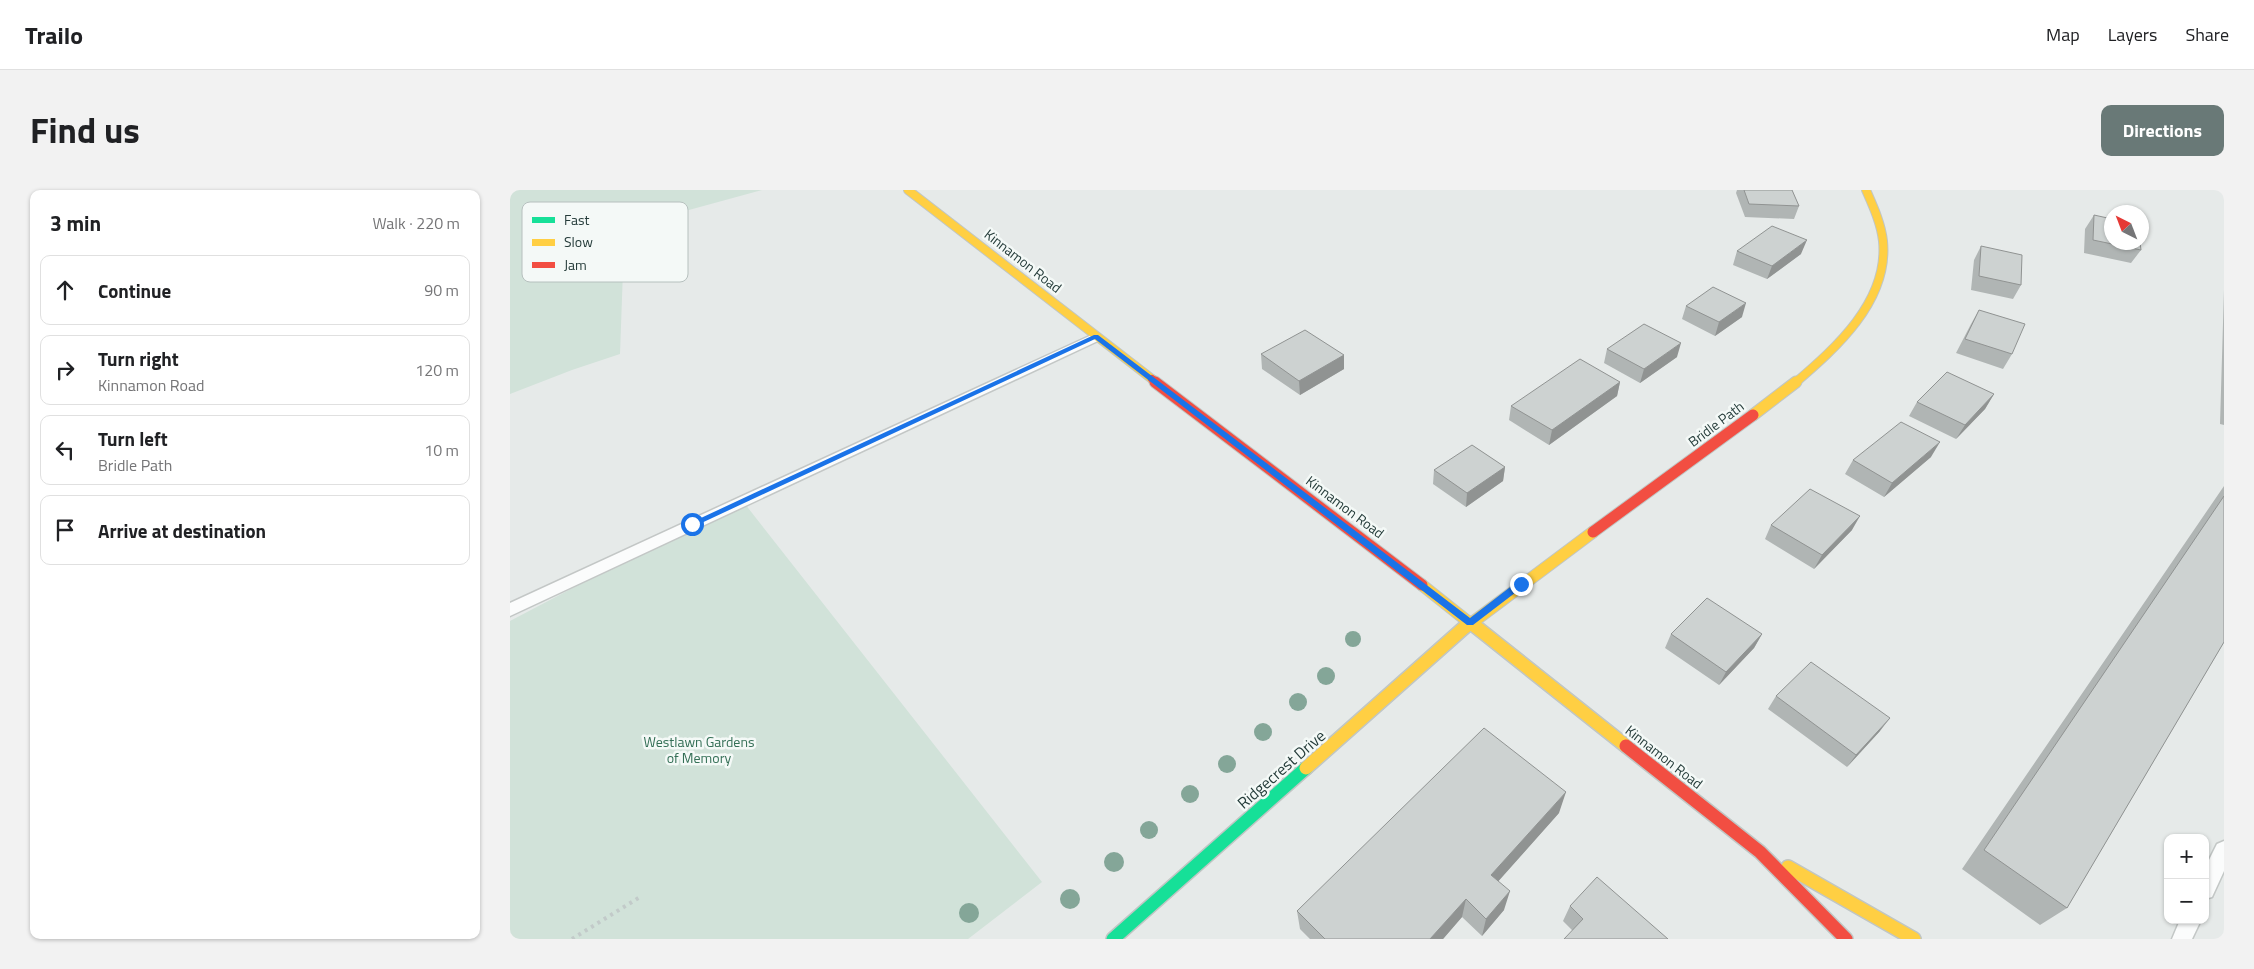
<!DOCTYPE html>
<meta charset="utf-8">
<style>
body{margin:0;font-family:"Titillium Web",sans-serif;background:#f2f2f2;color:#202124}
.controls{position:absolute;right:15px;bottom:15px;display:grid;overflow:hidden;border-radius:10px;box-shadow:0 1px 4px #0004}
.controls button{width:45px;height:45px;display:grid;place-items:center;padding:0;border:0;border-bottom:1px solid #e0e0e0;background:#fff;color:#202124;font:25px sans-serif}
.compass{position:absolute;left:1594px;top:15px;width:45px;height:45px;border-radius:50%;background:#fff;box-shadow:0 1px 4px #0004;rotate:318deg}
.stop{position:absolute;width:15px;height:15px;margin:-11px;border:4px solid #1a73e8;border-radius:50%;background:#fff}
.stop.end{background:#1a73e8;border-color:#fff;box-shadow:0 1px 5px #0008}
.list{margin:0;padding:0;list-style:none}
h2{display:flex;justify-content:space-between;align-items:center;height:65px;margin:0;padding:0 20px;font-size:21px}
h2 small{font-size:16px;font-weight:400;color:#757577}
.list li{display:grid;grid-template-columns:32px 1fr auto;gap:15px;align-items:center;box-sizing:border-box;height:70px;margin:0 10px 10px;padding:0 10px;border:1px solid #e0e0e0;border-radius:10px}
.list b{display:block;font-size:19px;white-space:nowrap}
.list p{margin:0;font-size:16px;white-space:nowrap;color:#757577}
.list em{font-size:16px;font-style:normal;color:#757577}
.icon{flex:none;width:28px;height:28px;fill:none;stroke:currentColor;stroke-width:2;stroke-linecap:round;stroke-linejoin:round}
.map{position:relative;flex:none;width:1714px;height:749px;overflow:hidden;border-radius:10px}
header{display:flex;align-items:center;gap:30px;box-sizing:border-box;height:70px;padding:0 25px;background:#fff;border-bottom:1px solid #e0e0e0}
header strong{font-size:24px}
nav{display:flex;gap:28px;margin-inline-start:auto;font-size:18px}
.intro{display:flex;align-items:center;justify-content:space-between;box-sizing:border-box;height:120px;padding:0 30px}
h1{margin:0;font-size:35px}
.button{padding:12px 22px;border-radius:10px;background:#697977;color:#fff;font-size:18px;font-weight:700}
main{display:flex;gap:30px;padding:0 30px}
aside{flex:1;background:#fff;border-radius:10px;box-shadow:0 1px 4px #0004}
.map>svg:first-child{display:block}
.green{fill:#d1e2d9}
.lines{fill:none;stroke-linecap:round;stroke-linejoin:round}
.lane-casing{stroke:#c3c7c6;stroke-width:3}
.fast-casing{stroke:#c0c6c4;stroke-width:16}
.slow-far2-casing{stroke:#c0c6c4;stroke-width:10}
.slow-far1-casing{stroke:#c0c6c4;stroke-width:13}
.slow-casing{stroke:#c0c6c4;stroke-width:16}
.jam-far2-casing{stroke:#c0c6c4;stroke-width:10}
.jam-far1-casing{stroke:#c0c6c4;stroke-width:13}
.jam-casing{stroke:#c0c6c4;stroke-width:16}
.path{stroke:#c2cac9;stroke-width:4;stroke-dasharray:3 4.5;stroke-linecap:butt}
.lane{fill:#fbfcfc;fill-rule:evenodd}
.fast{stroke:#16e098;stroke-width:13}
.slow-far2{stroke:#ffcf43;stroke-width:8}
.slow-far1{stroke:#ffcf43;stroke-width:11}
.slow{stroke:#ffcf43;stroke-width:13}
.jam-far2{stroke:#f24e42;stroke-width:8}
.jam-far1{stroke:#f24e42;stroke-width:11}
.jam{stroke:#f24e42;stroke-width:13}
.tree{fill:#84a698}
.wall{fill:#b0b5b4}
.shaded-wall{fill:#909392}
.building{fill:#cdd2d1;stroke:#909392}
.route{fill:#1a73e8}
.labels{text-anchor:middle;stroke-width:5;stroke-linejoin:round;paint-order:stroke}
.street-label{font-size:14px;fill:#253c3a;stroke:#f4f9f7}
.park-label{font-size:14px;fill:#346f56;stroke:#f4f9f7}
.near-street-label{font-size:16px;fill:#253c3a;stroke:#f4f9f7}
.key{fill:#f4f9f7;stroke:#b6c0be;stroke-width:1}
.key-label{font-size:14px;fill:#253c3a}
</style>
<header>
<strong>Trailo</strong>
<nav><a>Map</a><a>Layers</a><a>Share</a></nav>
</header>
<div class="intro"><h1>Find us</h1><a class="button">Directions</a></div>
<main>
<aside>
<h2>3 min<small>Walk · 220 m</small></h2>
<ul class="list">
<li><svg class="icon" aria-label="ahead" viewBox="0 0 24 24"><path d="M12 20V5M6 11l6-6 6 6"/></svg><div><b>Continue</b></div><em>90 m</em></li>
<li><svg class="icon" aria-label="right" viewBox="0 0 24 24"><path d="M7 20v-9h11M14 6l5 5-5 5"/></svg><div><b>Turn right</b><p>Kinnamon Road</p></div><em>120 m</em></li>
<li><svg class="icon" aria-label="left" viewBox="0 0 24 24"><path d="M17 20v-9H6M10 6l-5 5 5 5"/></svg><div><b>Turn left</b><p>Bridle Path</p></div><em>10 m</em></li>
<li><svg class="icon" aria-label="arrive" viewBox="0 0 24 24"><path d="M6 21V4h12l-3 4 3 4H6"/></svg><div><b>Arrive at destination</b></div></li>
</ul>
</aside>
<div class="map">
<svg width="1714" height="749" viewBox="0 0 1714 749">
<rect width="100%" height="100%" fill="#e6eae9"/>
<!-- green -->
<path class="green" d="M0,0H252L146,29L113,80L110,164L62,180L0,204Z
M235,314L532,692L458,749H0V431L118,369Z"/>
<g class="lines">
<!-- lane casing -->
<g class="lane-casing">
<path id="lane" d="M586,143L592,147L590,150L0,426V413Z
M1714,651V681L1702,707L1695,709V678L1707,654Z
M1670,730H1691L1682,749H1662Z"/>
</g>
<!-- fast casing -->
<g class="fast-casing">
<path id="fast" d="M603,749L796,578"/>
</g>
<!-- slow-far2 casing -->
<g class="slow-far2-casing">
<path id="slow-far2" d="M398,0L642,189
M1285,193C1326,158 1379,111 1373,51C1371,33 1363,16 1356,0"/>
</g>
<!-- slow-far1 casing -->
<g class="slow-far1-casing">
<path id="slow-far1" d="M1243,225L1286,192
M912,395L966,438
M955,438L1083,342"/>
</g>
<!-- slow casing -->
<g class="slow-casing">
<path id="slow" d="M965,436L1116,556
M796,578L956,436
M1278,677L1404,749"/>
</g>
<!-- jam-far2 casing -->
<g class="jam-far2-casing">
<path id="jam-far2" d="M642,189L647,193"/>
</g>
<!-- jam-far1 casing -->
<g class="jam-far1-casing">
<path id="jam-far1" d="M645,192L912,395
M1083,342L1243,225"/>
</g>
<!-- jam casing -->
<g class="jam-casing">
<path id="jam" d="M1116,556L1250,662L1336,749"/>
</g>
<!-- path -->
<path class="path" d="M62,749L130,707"/>
<!-- lane -->
<use href="#lane" class="lane"/>
<!-- fast -->
<use href="#fast" class="fast"/>
<!-- slow-far2 -->
<use href="#slow-far2" class="slow-far2"/>
<!-- slow-far1 -->
<use href="#slow-far1" class="slow-far1"/>
<!-- slow -->
<use href="#slow" class="slow"/>
<!-- jam-far2 -->
<use href="#jam-far2" class="jam-far2"/>
<!-- jam-far1 -->
<use href="#jam-far1" class="jam-far1"/>
<!-- jam -->
<use href="#jam" class="jam"/>
</g>
<!-- trees -->
<g class="tree">
<circle cx="843" cy="449" r="8"/>
<circle cx="816" cy="486" r="9"/>
<circle cx="788" cy="512" r="9"/>
<circle cx="753" cy="542" r="9"/>
<circle cx="717" cy="574" r="9"/>
<circle cx="680" cy="604" r="9"/>
<circle cx="639" cy="640" r="9"/>
<circle cx="604" cy="672" r="10"/>
<circle cx="560" cy="709" r="10"/>
<circle cx="459" cy="723" r="10"/>
</g>
<!-- wall -->
<path class="wall" d="M1227,0H1282L1289,16L1284,29L1235,27L1226,3Z
M1584,25L1631,60L1621,73L1574,63L1575,39Z
M1471,56L1511,95L1503,109L1461,100L1464,70Z
M1227,61L1291,64L1257,89L1223,75Z
M1714,100V235L1710,234Z
M1176,116L1232,127L1205,146L1172,129Z
M1469,120L1502,164L1493,179L1446,163L1461,134Z
M1097,159L1167,167L1130,193L1094,173Z
M751,164L834,165V179L790,205L752,179Z
M1110,192L1107,206L1039,255L999,230L1001,216Z
M1484,204L1475,219L1446,249L1399,226L1407,212Z
M1421,267L1374,307L1335,284L1343,270Z
M995,277L993,291L956,317L923,294L924,280Z
M1714,296V452L1557,718L1530,735L1452,679Z
M1261,335L1342,340L1304,379L1255,349Z
M1161,444H1252L1244,458L1209,495L1155,458Z
M1266,506L1370,541L1337,577L1258,519Z
M1049,623L988,691L994,720L972,746L952,727L933,749H800L790,739L787,721Z
M1060,716L1158,749L1062,740L1053,731Z"/>
<!-- shaded-wall -->
<path class="shaded-wall" d="M1297,50L1291,64L1257,89L1262,76Z
M1236,113L1232,127L1205,146L1209,132Z
M1171,153L1167,167L1130,193L1134,179Z
M834,165V179L790,205L789,191Z
M1110,192L1107,206L1039,255L1042,240Z
M1484,204L1475,219L1446,249L1455,235Z
M1430,252L1421,267L1374,307L1382,293Z
M995,277L993,291L956,317L957,303Z
M1350,326L1342,340L1304,379L1312,365Z
M1252,444L1244,458L1209,495L1216,482Z
M1380,528L1370,541L1337,577L1346,565Z
M1056,602L1049,623L977,704L981,685Z
M1000,701L994,720L972,746L976,729Z
M956,709L952,727L933,749H920Z"/>
<!-- building -->
<path class="building" d="M1234,0H1282L1289,16L1239,14Z
M1584,25L1602,29V52H1630L1631,60L1583,50Z
M1262,36L1297,50L1262,76L1227,61Z
M1471,56L1512,65L1511,95L1469,86Z
M1203,97L1236,113L1209,132L1176,116Z
M1469,120L1515,134L1502,164L1455,149Z
M1134,134L1171,153L1134,179L1097,159Z
M795,140L834,165L789,191L751,164Z
M1070,169L1110,192L1042,240L1001,216Z
M1437,182L1484,204L1455,235L1407,212Z
M1391,232L1430,252L1382,293L1343,270Z
M962,255L995,277L957,303L924,280Z
M1300,299L1350,326L1312,365L1261,335Z
M1714,306V452L1557,718L1474,660Z
M1197,408L1252,444L1216,482L1161,444Z
M1301,472L1380,528L1346,565L1266,506Z
M974,538L1056,602L981,685L1000,701L976,729L956,709L920,749H815L787,721Z
M1087,687L1158,749H1054L1073,729L1060,716Z"/>
<!-- route -->
<path class="route" d="M584,145H588L960,428L1008,391H1014V396L963,435H957L585,149L185,336H179L178,334Z"/>
<g class="labels">
<!-- street labels -->
<g class="street-label">
<text transform="translate(513 71) rotate(38)" y="5">Kinnamon Road</text>
<text transform="translate(1206 234) rotate(-37)" y="5">Bridle Path</text>
<text transform="translate(835 317) rotate(37)" y="5">Kinnamon Road</text>
<text transform="translate(1154 567) rotate(38)" y="5">Kinnamon Road</text>
</g>
<!-- park labels -->
<g class="park-label">
<text x="189" y="557">Westlawn Gardens<tspan x="189" dy="16">of Memory</tspan></text>
</g>
<!-- near-street labels -->
<g class="near-street-label">
<text transform="translate(771 579) rotate(-41)" y="6">Ridgecrest Drive</text>
</g>
</g>
<!-- legend -->
<rect x="12" y="12" width="166" height="80" rx="8" class="key"/>
<rect x="22" y="27" width="23" height="6" fill="#16e098"/>
<rect x="22" y="49" width="23" height="7" fill="#ffcf43"/>
<rect x="22" y="72" width="23" height="6" fill="#f24e42"/>
<g class="key-label">
<text x="54" y="35">Fast</text>
<text x="54" y="57">Slow</text>
<text x="54" y="80">Jam</text>
</g>
</svg>
<div class="controls">
<button>+</button>
<button>−</button>
</div>
<svg class="compass" viewBox="-18 -18 36 36"><path d="M0-13l5 13h-10z" fill="#e53935"/><path d="M0 13l5-13h-10z" fill="#757577"/></svg>
<div class="stop" style="left:182px;top:334px"></div>
<div class="stop end" style="left:1011px;top:394px"></div>
</div>
</main>
